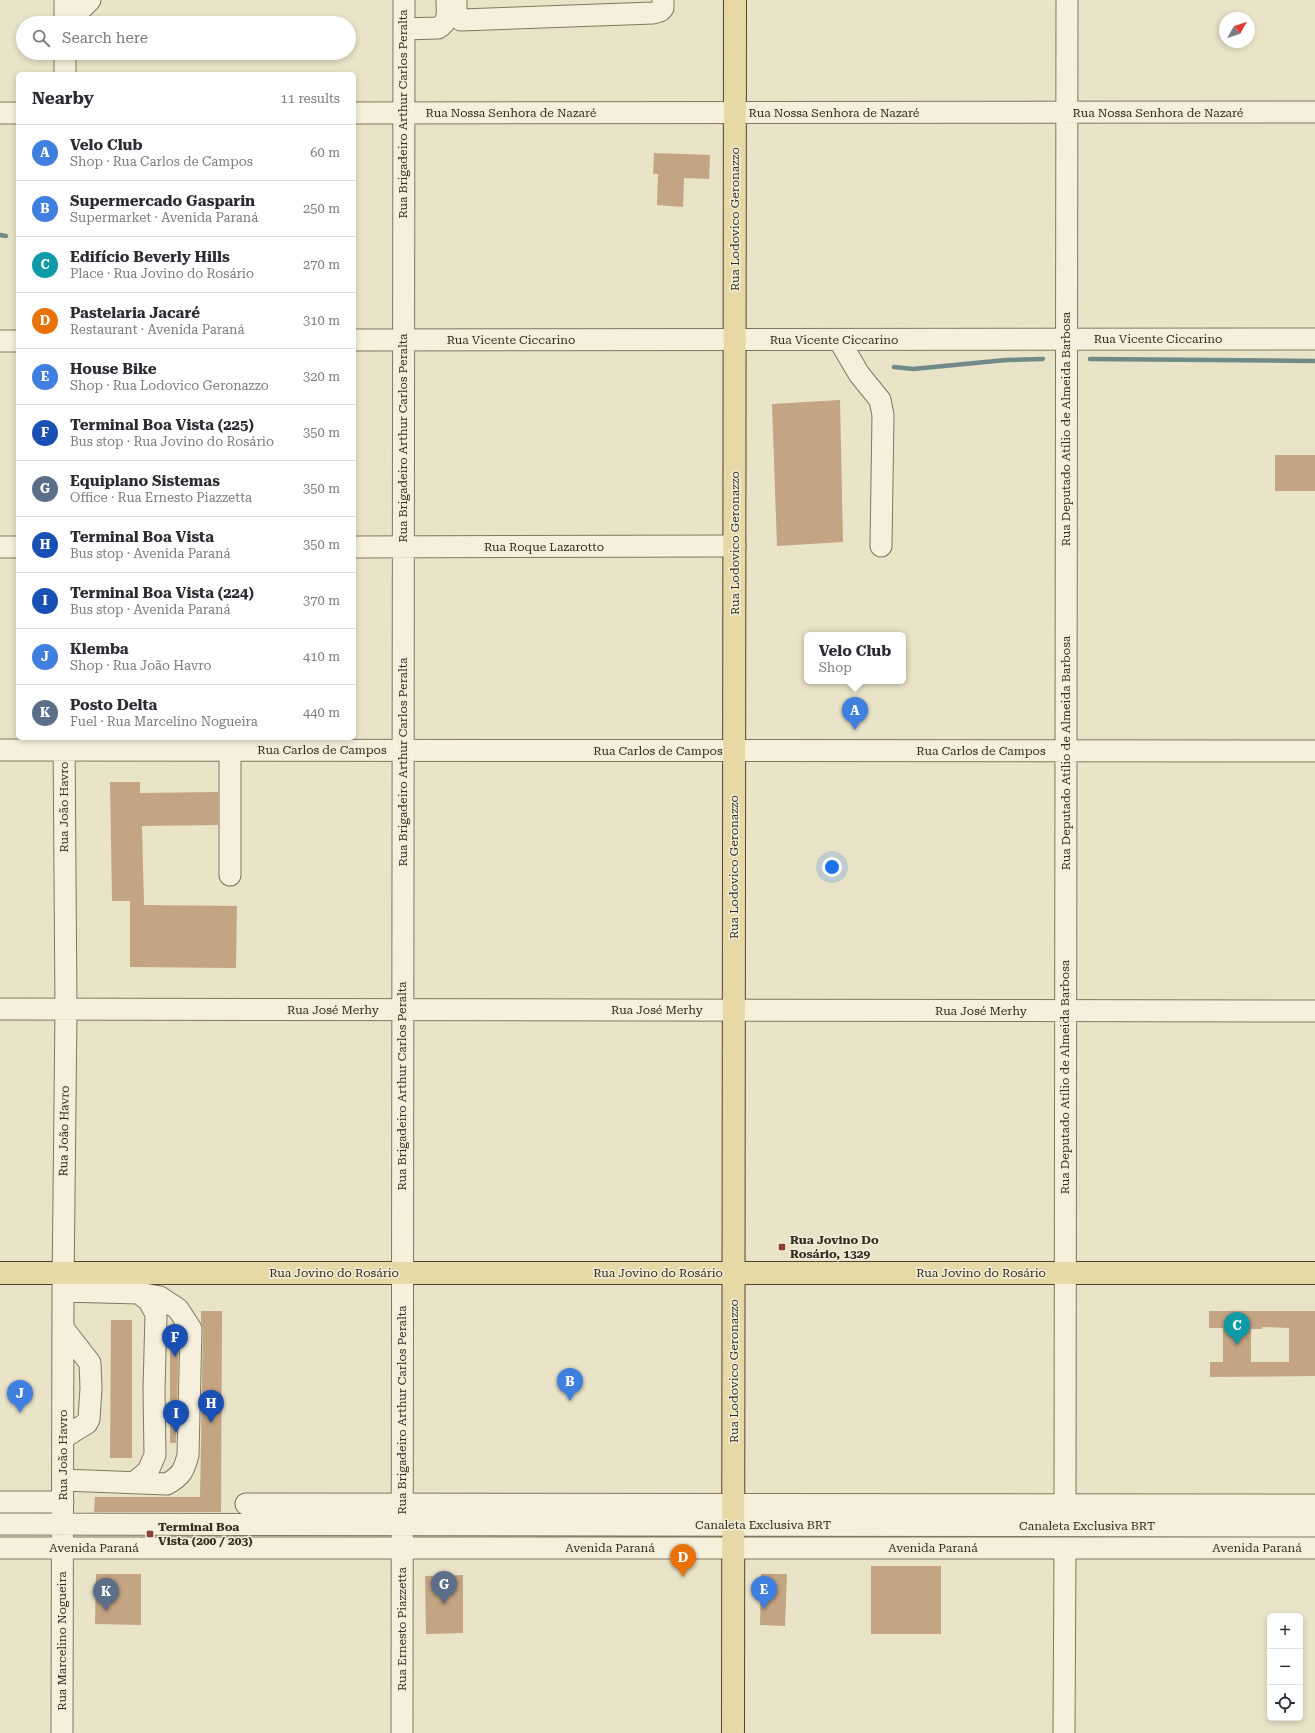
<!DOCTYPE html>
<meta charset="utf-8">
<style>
body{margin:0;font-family:"Roboto Serif",serif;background:#f2f2f3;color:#2b2b33}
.controls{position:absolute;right:12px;bottom:12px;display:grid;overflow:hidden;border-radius:6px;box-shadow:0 2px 6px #0003}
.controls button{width:36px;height:36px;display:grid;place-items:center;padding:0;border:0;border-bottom:1px solid #e1e1e2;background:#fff;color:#2b2b33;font:20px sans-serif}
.compass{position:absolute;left:1219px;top:12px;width:36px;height:36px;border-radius:50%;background:#fff;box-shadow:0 2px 6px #0003;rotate:50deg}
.you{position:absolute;left:832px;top:867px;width:14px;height:14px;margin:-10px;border:3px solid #fff;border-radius:50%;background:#1a73e8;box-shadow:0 0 0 6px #1a73e833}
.badge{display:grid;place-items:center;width:26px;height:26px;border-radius:50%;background:#d93025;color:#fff;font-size:13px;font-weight:700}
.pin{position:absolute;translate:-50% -33px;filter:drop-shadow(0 1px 2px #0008)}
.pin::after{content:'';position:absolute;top:21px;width:14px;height:12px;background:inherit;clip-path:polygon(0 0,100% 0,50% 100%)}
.popup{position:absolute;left:804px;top:632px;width:102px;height:52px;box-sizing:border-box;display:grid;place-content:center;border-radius:6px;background:#fff;filter:drop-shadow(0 1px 3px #0005);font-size:13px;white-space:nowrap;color:#7c7c81}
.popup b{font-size:15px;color:#2b2b33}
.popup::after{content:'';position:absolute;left:50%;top:100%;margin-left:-8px;border:8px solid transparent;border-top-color:#fff}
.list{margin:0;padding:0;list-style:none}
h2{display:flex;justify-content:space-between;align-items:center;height:52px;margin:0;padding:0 16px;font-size:17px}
h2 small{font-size:13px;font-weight:400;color:#7c7c81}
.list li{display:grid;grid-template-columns:26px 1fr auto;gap:12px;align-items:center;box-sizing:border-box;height:56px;padding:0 16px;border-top:1px solid #e1e1e2}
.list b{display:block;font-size:15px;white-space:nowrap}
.list p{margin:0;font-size:13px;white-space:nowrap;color:#7c7c81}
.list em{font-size:13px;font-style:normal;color:#7c7c81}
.icon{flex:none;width:22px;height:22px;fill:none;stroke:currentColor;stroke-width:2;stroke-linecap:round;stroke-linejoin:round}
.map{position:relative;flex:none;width:1315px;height:1733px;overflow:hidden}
.search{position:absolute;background:#fff;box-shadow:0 2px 6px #0003;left:16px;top:16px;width:340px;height:44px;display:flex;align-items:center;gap:10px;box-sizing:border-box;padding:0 14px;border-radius:22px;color:#7c7c81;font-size:15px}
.panel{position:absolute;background:#fff;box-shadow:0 2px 6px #0003;left:16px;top:72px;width:340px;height:668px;border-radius:6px}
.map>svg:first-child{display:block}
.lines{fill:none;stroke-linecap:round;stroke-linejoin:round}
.stream{stroke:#708b87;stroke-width:4.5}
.building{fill:#c3a483;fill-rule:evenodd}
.minor-casing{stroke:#83765f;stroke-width:23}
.major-casing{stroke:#524433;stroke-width:24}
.minor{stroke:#f5f0db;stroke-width:21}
.major{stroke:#e7d9a5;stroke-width:22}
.poi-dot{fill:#8b3e36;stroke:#f2edd7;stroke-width:1.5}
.labels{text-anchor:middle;stroke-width:3;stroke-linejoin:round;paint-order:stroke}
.street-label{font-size:12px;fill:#352d21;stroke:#f2edd7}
.poi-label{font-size:12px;font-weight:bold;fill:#352d21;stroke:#f2edd7;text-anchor:start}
</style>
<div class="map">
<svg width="1315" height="1733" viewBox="0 0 1315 1733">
<rect width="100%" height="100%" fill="#e9e3c8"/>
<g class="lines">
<!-- stream -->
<path class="stream" d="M0,235L6,236
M1090,359L1315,361
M894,367L913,369L1006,360L1043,359"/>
</g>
<!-- building -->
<path class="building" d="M654,153L710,155L709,179L684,178L683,207L657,205L658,174H653Z
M840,400L843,542L777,546L772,404Z
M1275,455H1315V491H1275Z
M110,782H140V793L218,792V825L142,826L144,905L237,906L236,968L130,967V901H112Z
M201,1311H222L221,1512H94L95,1497H200L203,1329L201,1322Z
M1209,1311H1315V1376L1210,1377V1362H1223V1328H1209ZM1262,1327L1289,1328V1362H1251V1329H1262Z
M111,1320H132V1458H110Z
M170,1334H179L176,1443H170Z
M871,1566H941V1634H871Z
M96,1574H141V1625L95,1624Z
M761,1574H787L785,1626L760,1625Z
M463,1575V1633L426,1634L425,1576Z"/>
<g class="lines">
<!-- minor casing -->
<g class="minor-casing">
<path id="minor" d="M456,0V14L461,20L653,13L660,11L663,8V0
M65,23V0
M67,23L90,0
M404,29L438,28C450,21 447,12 447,0
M65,74V53
M0,113H18
M354,113L1315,112
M354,340L1315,339
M839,340L859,374L880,400L883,415L881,546
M0,341H18
M0,547H18
M354,547L735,546
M0,750L1315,751
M230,750V875
M0,1009L1315,1011
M63,1438L87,1423L89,1419L91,1388L90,1363L63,1328
M63,1480L167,1484C181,1476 184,1471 188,1455L191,1329L178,1309L160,1297L139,1293L63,1291
M135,1482L148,1471L155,1455L154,1389L156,1314L149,1301L139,1293
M0,1502H63
M246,1504L1315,1505
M1065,1506L1067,0
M0,1524L1315,1526
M0,1548H1315
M62,1733L63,1291L66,1009L64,738
M402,1733L404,0
M1064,1733L1065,1548"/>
</g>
<!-- major casing -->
<g class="major-casing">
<path id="major" d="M0,1273H1315
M733,1733L735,0"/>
</g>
<!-- minor -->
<use href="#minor" class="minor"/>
<!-- major -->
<use href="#major" class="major"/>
</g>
<!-- markers -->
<g class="poi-dot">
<rect x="778" y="1243" width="8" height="8" rx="2"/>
<rect x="146" y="1530" width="8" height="8" rx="2"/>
</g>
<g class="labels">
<!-- street labels -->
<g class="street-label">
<text x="511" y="117">Rua Nossa Senhora de Nazaré</text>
<text x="834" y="117">Rua Nossa Senhora de Nazaré</text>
<text x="1158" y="117">Rua Nossa Senhora de Nazaré</text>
<text transform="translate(403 114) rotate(-90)" y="4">Rua Brigadeiro Arthur Carlos Peralta</text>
<text transform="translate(735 219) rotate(-90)" y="4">Rua Lodovico Geronazzo</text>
<text x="1158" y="343">Rua Vicente Ciccarino</text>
<text x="511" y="344">Rua Vicente Ciccarino</text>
<text x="834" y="344">Rua Vicente Ciccarino</text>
<text transform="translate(1066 429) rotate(-90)" y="4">Rua Deputado Atílio de Almeida Barbosa</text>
<text transform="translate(403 438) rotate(-90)" y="4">Rua Brigadeiro Arthur Carlos Peralta</text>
<text transform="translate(735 543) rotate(-90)" y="4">Rua Lodovico Geronazzo</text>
<text x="544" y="551">Rua Roque Lazarotto</text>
<text x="322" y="754">Rua Carlos de Campos</text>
<text x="658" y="755">Rua Carlos de Campos</text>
<text x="981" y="755">Rua Carlos de Campos</text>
<text transform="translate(1066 753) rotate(-90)" y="4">Rua Deputado Atílio de Almeida Barbosa</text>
<text transform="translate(403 762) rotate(-90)" y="4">Rua Brigadeiro Arthur Carlos Peralta</text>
<text transform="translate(64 807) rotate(-90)" y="4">Rua João Havro</text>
<text transform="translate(734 867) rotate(-90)" y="4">Rua Lodovico Geronazzo</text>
<text x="333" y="1014">Rua José Merhy</text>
<text x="657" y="1014">Rua José Merhy</text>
<text x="981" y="1015">Rua José Merhy</text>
<text transform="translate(1065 1077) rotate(-90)" y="4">Rua Deputado Atílio de Almeida Barbosa</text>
<text transform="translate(402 1086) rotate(-90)" y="4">Rua Brigadeiro Arthur Carlos Peralta</text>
<text transform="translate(64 1131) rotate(-89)" y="4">Rua João Havro</text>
<text x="334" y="1277">Rua Jovino do Rosário</text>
<text x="658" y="1277">Rua Jovino do Rosário</text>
<text x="981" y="1277">Rua Jovino do Rosário</text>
<text transform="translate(734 1371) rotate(-90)" y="4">Rua Lodovico Geronazzo</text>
<text transform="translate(402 1410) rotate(-90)" y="4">Rua Brigadeiro Arthur Carlos Peralta</text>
<text transform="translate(63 1455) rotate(-90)" y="4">Rua João Havro</text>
<text x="763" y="1529">Canaleta Exclusiva BRT</text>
<text x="1087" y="1530">Canaleta Exclusiva BRT</text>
<text x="94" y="1552">Avenida Paraná</text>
<text x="610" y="1552">Avenida Paraná</text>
<text x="933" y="1552">Avenida Paraná</text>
<text x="1257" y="1552">Avenida Paraná</text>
<text transform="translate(402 1629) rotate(-90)" y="4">Rua Ernesto Piazzetta</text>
<text transform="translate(62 1641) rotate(-90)" y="4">Rua Marcelino Nogueira</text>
</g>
<!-- poi labels -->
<g class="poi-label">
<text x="790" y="1244">Rua Jovino Do<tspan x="790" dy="14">Rosário, 1329</tspan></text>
<text x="158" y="1531">Terminal Boa<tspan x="158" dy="14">Vista (200 / 203)</tspan></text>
</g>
</g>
</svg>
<div class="controls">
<button>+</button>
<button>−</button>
<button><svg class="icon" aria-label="locate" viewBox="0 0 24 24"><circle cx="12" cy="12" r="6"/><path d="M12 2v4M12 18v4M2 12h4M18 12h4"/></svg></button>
</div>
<svg class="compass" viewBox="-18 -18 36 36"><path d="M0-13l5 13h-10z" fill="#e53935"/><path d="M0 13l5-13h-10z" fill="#7c7c81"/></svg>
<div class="you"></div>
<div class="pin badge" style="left:855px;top:730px;background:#3f7fe0">A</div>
<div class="popup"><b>Velo Club</b>Shop</div>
<div class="pin badge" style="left:570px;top:1401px;background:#3f7fe0">B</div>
<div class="pin badge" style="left:1237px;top:1345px;background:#0f9aa8">C</div>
<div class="pin badge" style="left:683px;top:1577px;background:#e8710a">D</div>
<div class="pin badge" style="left:764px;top:1609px;background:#3f7fe0">E</div>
<div class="pin badge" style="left:175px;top:1357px;background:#1a4fb4">F</div>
<div class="pin badge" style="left:444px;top:1604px;background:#5c6f8a">G</div>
<div class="pin badge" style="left:211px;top:1423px;background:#1a4fb4">H</div>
<div class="pin badge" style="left:176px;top:1433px;background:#1a4fb4">I</div>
<div class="pin badge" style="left:20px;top:1413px;background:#3f7fe0">J</div>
<div class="pin badge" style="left:106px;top:1611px;background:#5c6f8a">K</div>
<div class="search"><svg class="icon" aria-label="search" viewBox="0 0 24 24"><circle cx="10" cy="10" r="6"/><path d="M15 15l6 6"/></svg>Search here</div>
<section class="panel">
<h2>Nearby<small>11 results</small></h2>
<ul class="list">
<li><span class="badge" style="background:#3f7fe0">A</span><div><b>Velo Club</b><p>Shop · Rua Carlos de Campos</p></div><em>60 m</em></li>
<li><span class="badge" style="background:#3f7fe0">B</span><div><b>Supermercado Gasparin</b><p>Supermarket · Avenida Paraná</p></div><em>250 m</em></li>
<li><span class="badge" style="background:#0f9aa8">C</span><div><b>Edifício Beverly Hills</b><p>Place · Rua Jovino do Rosário</p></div><em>270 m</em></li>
<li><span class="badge" style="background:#e8710a">D</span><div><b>Pastelaria Jacaré</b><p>Restaurant · Avenida Paraná</p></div><em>310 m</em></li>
<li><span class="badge" style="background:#3f7fe0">E</span><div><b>House Bike</b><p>Shop · Rua Lodovico Geronazzo</p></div><em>320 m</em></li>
<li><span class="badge" style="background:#1a4fb4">F</span><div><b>Terminal Boa Vista (225)</b><p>Bus stop · Rua Jovino do Rosário</p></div><em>350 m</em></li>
<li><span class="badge" style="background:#5c6f8a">G</span><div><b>Equiplano Sistemas</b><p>Office · Rua Ernesto Piazzetta</p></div><em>350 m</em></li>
<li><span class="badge" style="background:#1a4fb4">H</span><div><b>Terminal Boa Vista</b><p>Bus stop · Avenida Paraná</p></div><em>350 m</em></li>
<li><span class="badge" style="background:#1a4fb4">I</span><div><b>Terminal Boa Vista (224)</b><p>Bus stop · Avenida Paraná</p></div><em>370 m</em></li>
<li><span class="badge" style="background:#3f7fe0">J</span><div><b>Klemba</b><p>Shop · Rua João Havro</p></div><em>410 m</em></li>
<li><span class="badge" style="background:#5c6f8a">K</span><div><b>Posto Delta</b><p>Fuel · Rua Marcelino Nogueira</p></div><em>440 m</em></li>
</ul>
</section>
</div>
